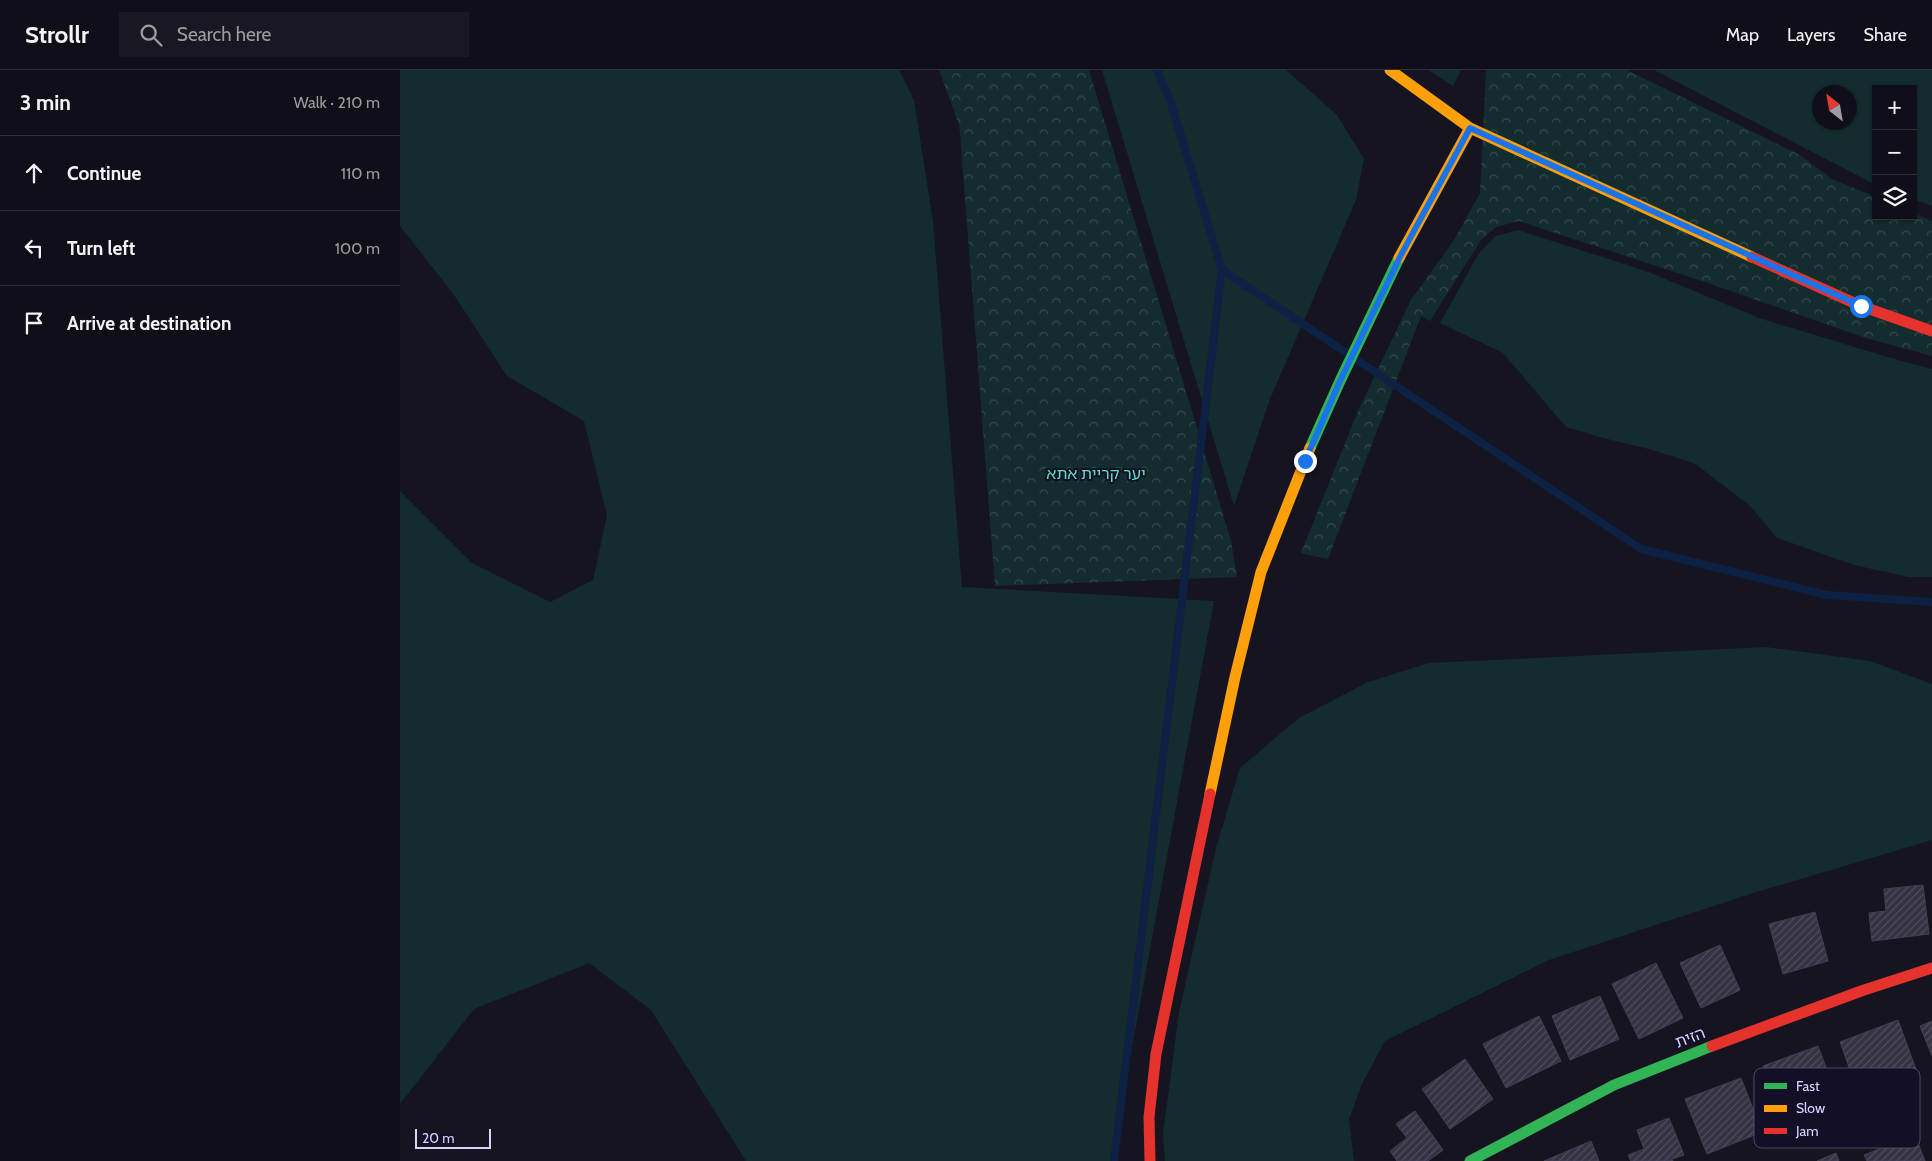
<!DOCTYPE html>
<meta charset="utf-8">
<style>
body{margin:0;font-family:Cabin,"Noto Sans Hebrew",sans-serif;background:#191822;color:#f1f3f6}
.controls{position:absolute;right:15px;top:15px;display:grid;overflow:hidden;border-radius:0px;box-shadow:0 1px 4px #0004}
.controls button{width:45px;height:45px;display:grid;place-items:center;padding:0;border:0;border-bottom:1px solid #302f38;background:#100f19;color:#f1f3f6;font:25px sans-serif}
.compass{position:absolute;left:1412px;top:15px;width:45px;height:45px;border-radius:50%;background:#100f19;box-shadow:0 1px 4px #0004;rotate:329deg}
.scale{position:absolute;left:15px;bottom:12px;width:76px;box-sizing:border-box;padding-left:5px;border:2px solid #d9d4ff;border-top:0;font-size:14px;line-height:18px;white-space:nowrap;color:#d9d4ff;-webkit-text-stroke:4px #130f26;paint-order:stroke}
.stop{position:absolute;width:15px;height:15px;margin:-11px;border:4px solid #1a73e8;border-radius:50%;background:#fff}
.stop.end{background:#1a73e8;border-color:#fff;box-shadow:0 1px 5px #0008}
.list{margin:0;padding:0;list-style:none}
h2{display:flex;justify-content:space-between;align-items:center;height:65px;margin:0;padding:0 20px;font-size:21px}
h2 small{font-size:16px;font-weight:400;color:#9c9ca2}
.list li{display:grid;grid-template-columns:32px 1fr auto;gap:15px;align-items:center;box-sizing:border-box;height:75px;padding:0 20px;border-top:1px solid #302f38}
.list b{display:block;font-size:19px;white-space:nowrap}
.list em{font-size:16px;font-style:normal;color:#9c9ca2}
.icon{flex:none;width:28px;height:28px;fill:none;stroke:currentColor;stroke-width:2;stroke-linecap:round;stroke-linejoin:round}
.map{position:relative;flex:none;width:1532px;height:1091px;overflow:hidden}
header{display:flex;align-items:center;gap:30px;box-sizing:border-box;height:70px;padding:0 25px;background:#100f19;border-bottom:1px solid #302f38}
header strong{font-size:24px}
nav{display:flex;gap:28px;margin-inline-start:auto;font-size:18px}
.search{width:350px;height:45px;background:#191822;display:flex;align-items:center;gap:12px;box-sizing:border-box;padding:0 18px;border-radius:0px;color:#9c9ca2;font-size:19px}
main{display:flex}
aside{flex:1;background:#100f19}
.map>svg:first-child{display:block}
.green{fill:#132c2d;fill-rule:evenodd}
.forest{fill:url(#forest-crowns)}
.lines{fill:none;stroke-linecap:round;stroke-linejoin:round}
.stream{stroke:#0d2144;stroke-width:8}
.building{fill:url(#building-hatch);stroke:#433f54}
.fast{stroke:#30b455;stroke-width:11}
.slow{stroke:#ff9f0a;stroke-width:11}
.jam{stroke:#e5322d;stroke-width:11}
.route{stroke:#1a73e8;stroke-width:6}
.labels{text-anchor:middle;stroke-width:4;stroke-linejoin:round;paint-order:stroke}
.park-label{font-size:16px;fill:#5fe0c0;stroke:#130f26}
.street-label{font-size:16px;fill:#d9d4ff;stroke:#130f26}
.key{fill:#130f26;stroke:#4e4a67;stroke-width:1}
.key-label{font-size:14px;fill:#d9d4ff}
</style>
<header>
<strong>Strollr</strong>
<div class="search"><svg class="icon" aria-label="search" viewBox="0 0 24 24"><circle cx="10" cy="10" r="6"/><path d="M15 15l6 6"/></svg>Search here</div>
<nav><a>Map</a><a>Layers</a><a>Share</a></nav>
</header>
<main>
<aside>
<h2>3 min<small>Walk · 210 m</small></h2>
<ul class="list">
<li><svg class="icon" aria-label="ahead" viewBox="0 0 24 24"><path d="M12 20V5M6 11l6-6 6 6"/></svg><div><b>Continue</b></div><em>110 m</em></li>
<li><svg class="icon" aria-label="left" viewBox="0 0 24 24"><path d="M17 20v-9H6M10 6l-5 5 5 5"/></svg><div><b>Turn left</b></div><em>100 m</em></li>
<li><svg class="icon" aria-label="arrive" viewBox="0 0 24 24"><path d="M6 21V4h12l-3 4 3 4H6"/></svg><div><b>Arrive at destination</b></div></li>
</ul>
</aside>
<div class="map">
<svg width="1532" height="1091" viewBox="0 0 1532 1091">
<defs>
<pattern id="forest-crowns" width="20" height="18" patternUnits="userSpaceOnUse" patternTransform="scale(1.25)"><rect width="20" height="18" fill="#132c2d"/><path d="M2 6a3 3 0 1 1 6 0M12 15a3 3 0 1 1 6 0" fill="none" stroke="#354a4c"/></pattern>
<pattern id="building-hatch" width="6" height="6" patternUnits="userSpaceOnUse" patternTransform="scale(1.25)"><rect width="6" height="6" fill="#343243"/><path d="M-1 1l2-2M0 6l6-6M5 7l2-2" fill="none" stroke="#514f5f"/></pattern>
</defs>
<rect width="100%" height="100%" fill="#161421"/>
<!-- green -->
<path class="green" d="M0,0H499L514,30L533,151L562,517L814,531L711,1091H346L251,940L189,893L74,939L0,1034V421L72,493L150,532L193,510L207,445L184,351L107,306L54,225L0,156Z
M702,0H886L937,45L964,89L956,130L870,329L834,436Z
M1028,0H1061L1053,16Z
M1254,0H1532V136L1513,129V19H1476V115ZM1420,22H1450V52H1420Z
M1118,160L1246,201L1359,248L1484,286L1532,299V507H1508L1454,495L1377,468L1349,435L1294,393L1249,379L1203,368L1166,357L1103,283L1040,253L1079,183L1096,166Z
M1366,577L1470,591L1532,614V770L1350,824L1149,890L985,971L963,1012L949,1049L954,1091H765L763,1064L779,942L816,778L840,698L899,648L968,612L1029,593Z"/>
<!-- forest -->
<path class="forest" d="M539,0H689L831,471L837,507L595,516L560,63L559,55Z
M1086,0H1227L1400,85L1432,109L1476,127V146H1513V143L1532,151V286L1466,268L1299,210L1119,151L1096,157L1081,170L1030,251L1021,246L928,489L901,483L958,341L1011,230L1054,170L1080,123Z"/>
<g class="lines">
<!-- stream -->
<path class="stream" d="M822,200L1241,479L1427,525L1532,532
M714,1091L822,200L770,30L757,0"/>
</g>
<!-- building -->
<path class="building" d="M1523,815L1529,864L1472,871L1469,843L1486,841L1484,819Z
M1415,842L1428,891L1383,904L1369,854Z
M1320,875L1340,920L1301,938L1280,893Z
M1256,893L1283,948L1239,969L1212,914Z
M1200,926L1219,969L1170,990L1152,946Z
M1139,946L1161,991L1106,1018L1083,974Z
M1498,950L1517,1002L1488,1013L1484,1003L1455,1014L1440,972Z
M1532,951V986L1520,956Z
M1418,976L1436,1024L1381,1044L1363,996Z
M1065,989L1093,1029L1050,1059L1022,1019Z
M1341,1008L1362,1062L1307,1084L1285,1029Z
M1015,1041L1043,1080L1028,1091H997L990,1081L1007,1068L996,1054Z
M1269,1048L1284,1085L1272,1089L1273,1091H1231L1228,1085L1244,1079L1237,1060Z
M1515,1065L1525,1091H1467L1464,1085Z
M1191,1071L1199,1091H1144Z
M1436,1083L1439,1091H1417Z"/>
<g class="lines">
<!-- fast -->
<path class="fast" d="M910,378L940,311L999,188
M1070,1091L1214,1015L1312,976"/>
<!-- slow -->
<path class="slow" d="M990,0L1070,58L1352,187
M999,188L1070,58
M810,724L835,607L861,502L910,378"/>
<!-- jam -->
<path class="jam" d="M1352,187L1461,236L1532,261
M1312,976L1464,920L1532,898
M750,1091L749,1047L756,984L810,724"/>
</g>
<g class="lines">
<!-- route -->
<path class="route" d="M905,391L940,311L1001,185L1070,58L1461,236"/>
</g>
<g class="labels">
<!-- park labels -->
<g class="park-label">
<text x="696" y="409">יער קריית אתא</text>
</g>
<!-- street labels -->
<g class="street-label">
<text transform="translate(1290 967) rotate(-21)" y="6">הזית</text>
</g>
</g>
<!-- legend -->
<rect x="1354" y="998" width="166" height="80" rx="8" class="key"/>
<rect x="1364" y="1013" width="23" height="6" fill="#30b455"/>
<rect x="1364" y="1035" width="23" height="7" fill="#ff9f0a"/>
<rect x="1364" y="1058" width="23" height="6" fill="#e5322d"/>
<g class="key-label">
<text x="1396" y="1021">Fast</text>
<text x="1396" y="1043">Slow</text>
<text x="1396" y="1066">Jam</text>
</g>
</svg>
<div class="controls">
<button>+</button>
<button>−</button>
<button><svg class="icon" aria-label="layers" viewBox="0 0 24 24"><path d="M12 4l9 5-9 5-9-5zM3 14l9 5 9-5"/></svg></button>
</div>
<svg class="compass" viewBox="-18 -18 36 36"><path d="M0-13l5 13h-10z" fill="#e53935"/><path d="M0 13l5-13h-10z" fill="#9c9ca2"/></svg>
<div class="scale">20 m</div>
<div class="stop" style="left:1461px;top:236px"></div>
<div class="stop end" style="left:905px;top:391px"></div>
</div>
</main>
